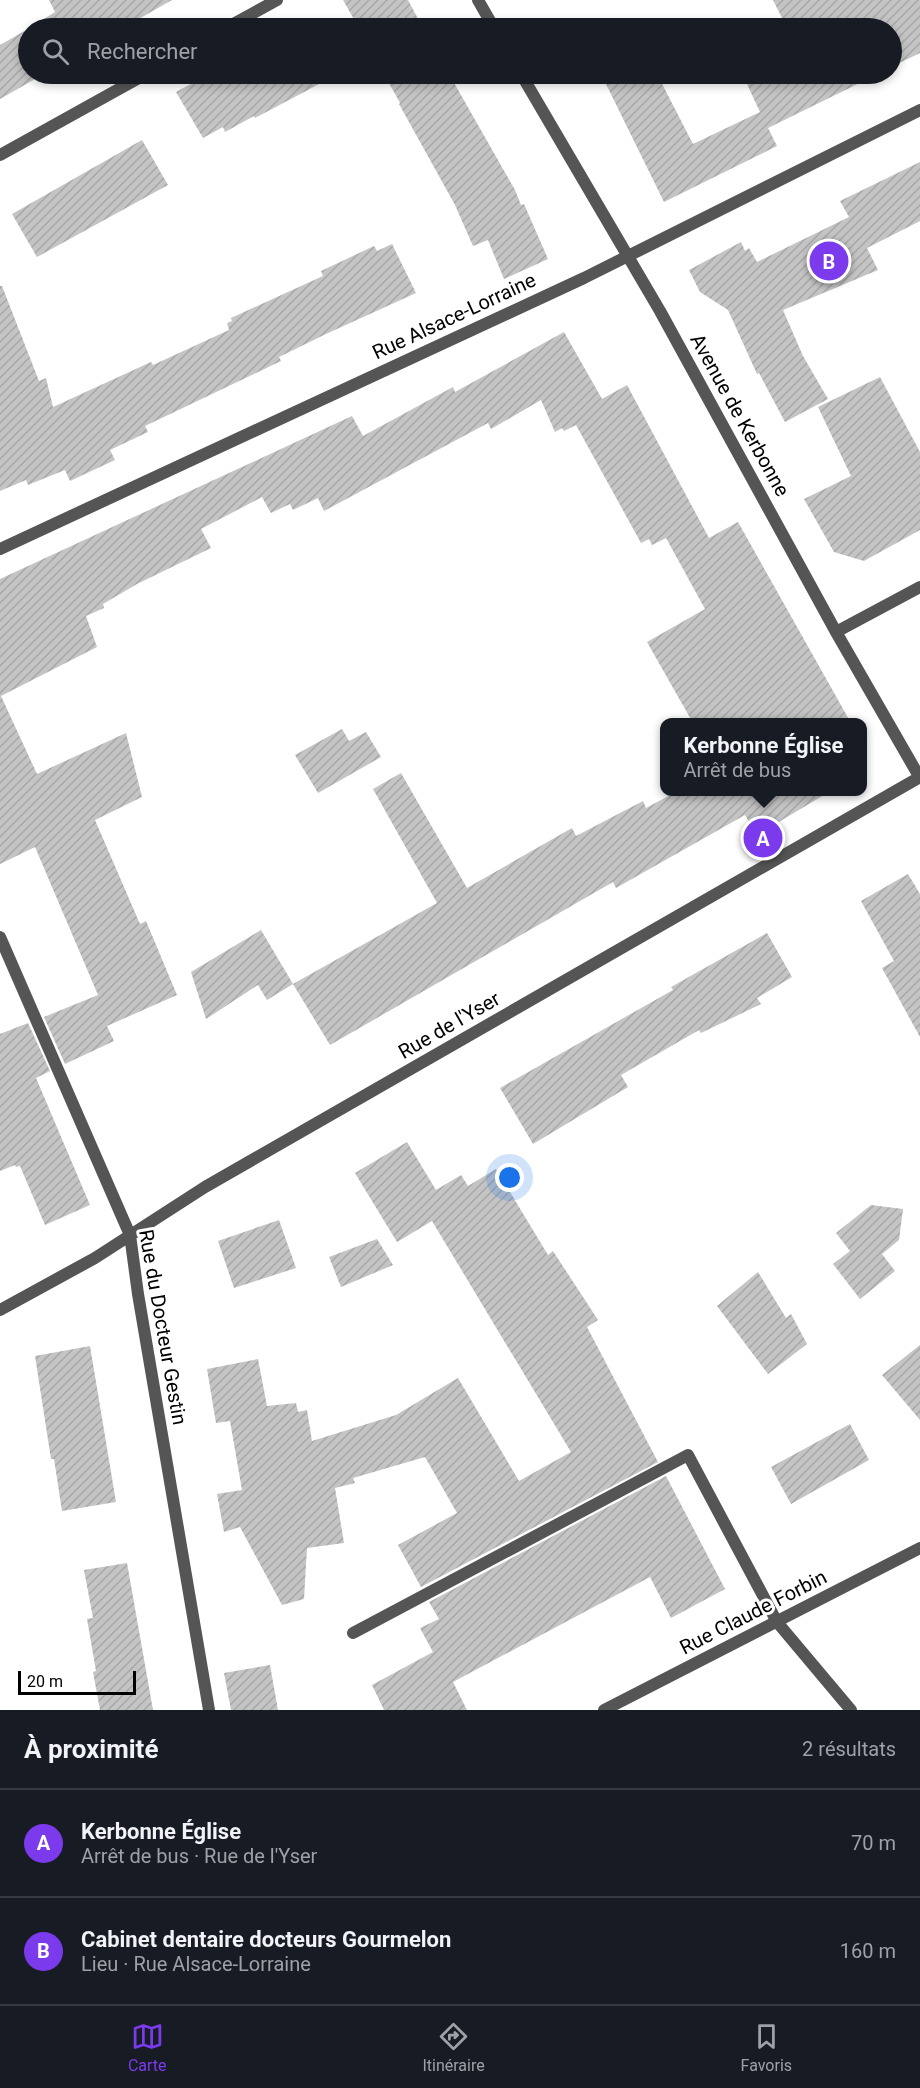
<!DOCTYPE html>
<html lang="fr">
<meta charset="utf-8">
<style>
body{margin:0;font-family:Roboto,sans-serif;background:#20242c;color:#f1f3f6}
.scale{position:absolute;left:18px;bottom:15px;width:118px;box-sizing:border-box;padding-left:6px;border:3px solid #000;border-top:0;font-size:16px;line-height:21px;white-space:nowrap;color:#000;-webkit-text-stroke:4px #fff;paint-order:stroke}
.you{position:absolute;left:510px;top:1178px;width:21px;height:21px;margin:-15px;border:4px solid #fff;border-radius:50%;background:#1a73e8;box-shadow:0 0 0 9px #1a73e833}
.badge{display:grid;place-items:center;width:39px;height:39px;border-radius:50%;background:#7c3aed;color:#fff;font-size:20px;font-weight:700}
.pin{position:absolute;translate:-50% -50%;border:3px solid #fff;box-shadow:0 2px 6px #0006}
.popup{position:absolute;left:660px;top:718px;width:207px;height:78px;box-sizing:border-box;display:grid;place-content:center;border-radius:12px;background:#171b24;filter:drop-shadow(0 2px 4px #0005);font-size:20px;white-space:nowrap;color:#9ea1a6}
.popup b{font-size:22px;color:#f1f3f6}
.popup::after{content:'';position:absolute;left:50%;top:100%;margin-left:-12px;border:12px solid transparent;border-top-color:#171b24}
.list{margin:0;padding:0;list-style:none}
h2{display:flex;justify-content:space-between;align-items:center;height:78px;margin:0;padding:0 24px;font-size:26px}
h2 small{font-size:20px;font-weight:400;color:#9ea1a6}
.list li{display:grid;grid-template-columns:39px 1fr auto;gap:18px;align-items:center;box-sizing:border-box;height:108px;padding:0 24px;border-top:2px solid #363941}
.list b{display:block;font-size:22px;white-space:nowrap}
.list p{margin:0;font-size:20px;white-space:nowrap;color:#9ea1a6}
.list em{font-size:20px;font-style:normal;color:#9ea1a6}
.icon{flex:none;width:33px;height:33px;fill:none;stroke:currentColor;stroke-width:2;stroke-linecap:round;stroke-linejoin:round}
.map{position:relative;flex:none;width:920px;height:1710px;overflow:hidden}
.search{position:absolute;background:#171b24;box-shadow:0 3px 9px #0003;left:18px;right:18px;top:18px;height:66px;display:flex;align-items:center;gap:15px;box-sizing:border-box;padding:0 21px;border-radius:33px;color:#9ea1a6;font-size:22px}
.sheet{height:294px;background:#171b24}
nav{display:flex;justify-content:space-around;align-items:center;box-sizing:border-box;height:84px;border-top:2px solid #363941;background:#171b24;font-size:16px;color:#9ea1a6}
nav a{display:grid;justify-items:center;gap:3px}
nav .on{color:#7c3aed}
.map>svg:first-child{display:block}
.building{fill:url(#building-hatch)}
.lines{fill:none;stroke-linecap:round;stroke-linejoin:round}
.lane{stroke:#555;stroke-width:12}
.street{stroke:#555;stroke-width:12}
.labels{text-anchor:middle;stroke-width:6;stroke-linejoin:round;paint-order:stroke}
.street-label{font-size:20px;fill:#000;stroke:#fff}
</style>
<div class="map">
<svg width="920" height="1710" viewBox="0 0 920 1710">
<defs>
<pattern id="building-hatch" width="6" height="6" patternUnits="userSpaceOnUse" patternTransform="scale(1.5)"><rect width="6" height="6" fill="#c4c4c4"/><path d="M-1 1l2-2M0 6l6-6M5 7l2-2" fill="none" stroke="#a7a7a7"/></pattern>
</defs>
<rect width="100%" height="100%" fill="#fff"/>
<!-- building -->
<path class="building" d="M49,0H172L123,28H30L55,12Z
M343,0H408L423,28H359Z
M773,0H920V53L891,67V28H787Z
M28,29V74H44L0,99V45Z
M209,74H338L255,118L254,116L225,132L223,127L203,138L176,92Z
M384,74H449L515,190L521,205L524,204L548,259L504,279L488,240L473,246L455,205L399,104L400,103Z
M617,74H657L693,144L760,112L746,82L763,75L762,74H878L768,128L777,146L664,202L604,80Z
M142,140L168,185L37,257L12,214Z
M920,162V221L867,248L878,270L783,310L803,356L828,399L785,422L759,373L757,374L728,310L700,292L689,270L741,242L745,251L749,248L757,262L849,217L840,201Z
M392,244L416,293L326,334L279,357L281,361L145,426L148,432L110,450L115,460L70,481L65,470L28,485L26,480L0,491V286H2L39,381L46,378L53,407L151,362L153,365L229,330L227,323L232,321L231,318L323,276L321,271L374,246L377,251Z
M564,332L602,399L627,385L709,538L738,522L851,723H693L647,642L705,609L666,538L652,545L649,539L641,543L576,425L564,431L562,428L555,432L541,400L491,429L488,423L324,511L318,498L293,510L290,504L271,513L262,497L201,529L211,548L137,584L103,604L104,608L86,616L97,647L1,696L37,774L126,733L142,797L95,820L140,924L146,921L177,995L107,1026L114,1041L65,1064L44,1017L98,995L35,847L0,864V579L352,416L363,436L453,387L455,392Z
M880,377L920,452V530L864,561L834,552L804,499L851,476L818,407Z
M342,729L349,741L366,732L381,757L318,793L295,755Z
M401,773L467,888L572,828L576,836L643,801L646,808L676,792H829L757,835L745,815L616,888L613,882L330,1045L293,984L437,903L373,789Z
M908,874L920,894V1037L882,968L894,961L861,901Z
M261,930L293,984L267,1000L258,985L206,1019L191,972Z
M767,933L792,977L757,998L761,1004L701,1033L699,1030L621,1075L628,1087L533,1144L500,1088L673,990L671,987Z
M28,1023L50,1071L36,1078L90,1205L45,1225L20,1166L16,1167L15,1165L0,1171V1034Z
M407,1142L436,1190L461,1175L468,1186L496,1169L548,1255L553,1251L598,1320L587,1327L658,1462L421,1587L398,1545L457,1513L425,1457L353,1478L355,1483L335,1488L344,1543L307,1548L304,1599L282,1605L240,1527L224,1532L217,1494L242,1490L230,1421L216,1423L207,1369L258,1359L267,1406L296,1403L298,1412L307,1410L312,1441L396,1415L458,1378L519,1481L571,1452L432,1221L397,1242L355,1173Z
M871,1205L903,1209L899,1240L882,1254L895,1271L860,1299L833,1264L850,1251L836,1233Z
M279,1220L296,1268L234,1288L218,1241Z
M377,1239L393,1265L341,1287L329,1257Z
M758,1272L786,1318L791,1314L807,1344L768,1374L717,1306Z
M920,1345V1420L882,1375Z
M90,1346L116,1502L62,1511L54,1459H51L35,1356Z
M850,1424L869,1460L791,1504L771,1467Z
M666,1476L725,1589L671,1618L650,1577L453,1682L467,1710H384L372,1685L433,1652L420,1628L439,1619L429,1602Z
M127,1563L153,1710H100L93,1672L96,1671L87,1619L93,1618L84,1570Z
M270,1665L278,1710H231L224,1673Z"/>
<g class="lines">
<!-- lane -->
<path class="lane" d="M353,1633L688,1455L777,1622"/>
<!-- street -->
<path class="street" d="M478,0L494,28
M226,28L277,0
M521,74L660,311L836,632L920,778
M0,155L146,74
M0,549L584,278L920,110
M836,632L920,587
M0,937L130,1235L138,1294L209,1710
M0,1310L95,1258L205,1187L920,777
M777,1622L851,1710
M604,1710L920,1548"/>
</g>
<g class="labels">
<!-- street labels -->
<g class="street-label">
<text transform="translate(454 316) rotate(-25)" y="7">Rue Alsace-Lorraine</text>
<text transform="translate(740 415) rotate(61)" y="7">Avenue de Kerbonne</text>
<text transform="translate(449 1025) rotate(-30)" y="7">Rue de l'Yser</text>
<text transform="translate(163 1327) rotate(80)" y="7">Rue du Docteur Gestin</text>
<text transform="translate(753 1612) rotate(-27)" y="7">Rue Claude Forbin</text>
</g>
</g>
</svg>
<div class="scale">20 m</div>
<div class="you"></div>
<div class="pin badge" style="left:763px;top:838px">A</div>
<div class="popup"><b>Kerbonne Église</b>Arrêt de bus</div>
<div class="pin badge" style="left:829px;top:261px">B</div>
<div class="search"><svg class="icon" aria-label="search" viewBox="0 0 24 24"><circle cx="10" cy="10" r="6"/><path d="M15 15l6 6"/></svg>Rechercher</div>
</div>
<section class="sheet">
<h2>À proximité<small>2 résultats</small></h2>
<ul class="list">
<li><span class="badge">A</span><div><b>Kerbonne Église</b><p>Arrêt de bus · Rue de l'Yser</p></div><em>70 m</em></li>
<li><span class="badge">B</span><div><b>Cabinet dentaire docteurs Gourmelon</b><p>Lieu · Rue Alsace-Lorraine</p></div><em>160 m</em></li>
</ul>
</section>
<nav>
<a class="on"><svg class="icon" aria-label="map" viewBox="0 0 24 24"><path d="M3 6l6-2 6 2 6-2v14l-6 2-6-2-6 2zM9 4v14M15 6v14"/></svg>Carte</a>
<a><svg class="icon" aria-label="directions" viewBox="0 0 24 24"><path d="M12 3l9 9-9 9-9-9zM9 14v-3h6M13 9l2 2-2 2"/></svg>Itinéraire</a>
<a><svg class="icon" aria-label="saved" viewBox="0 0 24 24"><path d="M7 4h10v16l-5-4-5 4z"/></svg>Favoris</a>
</nav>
